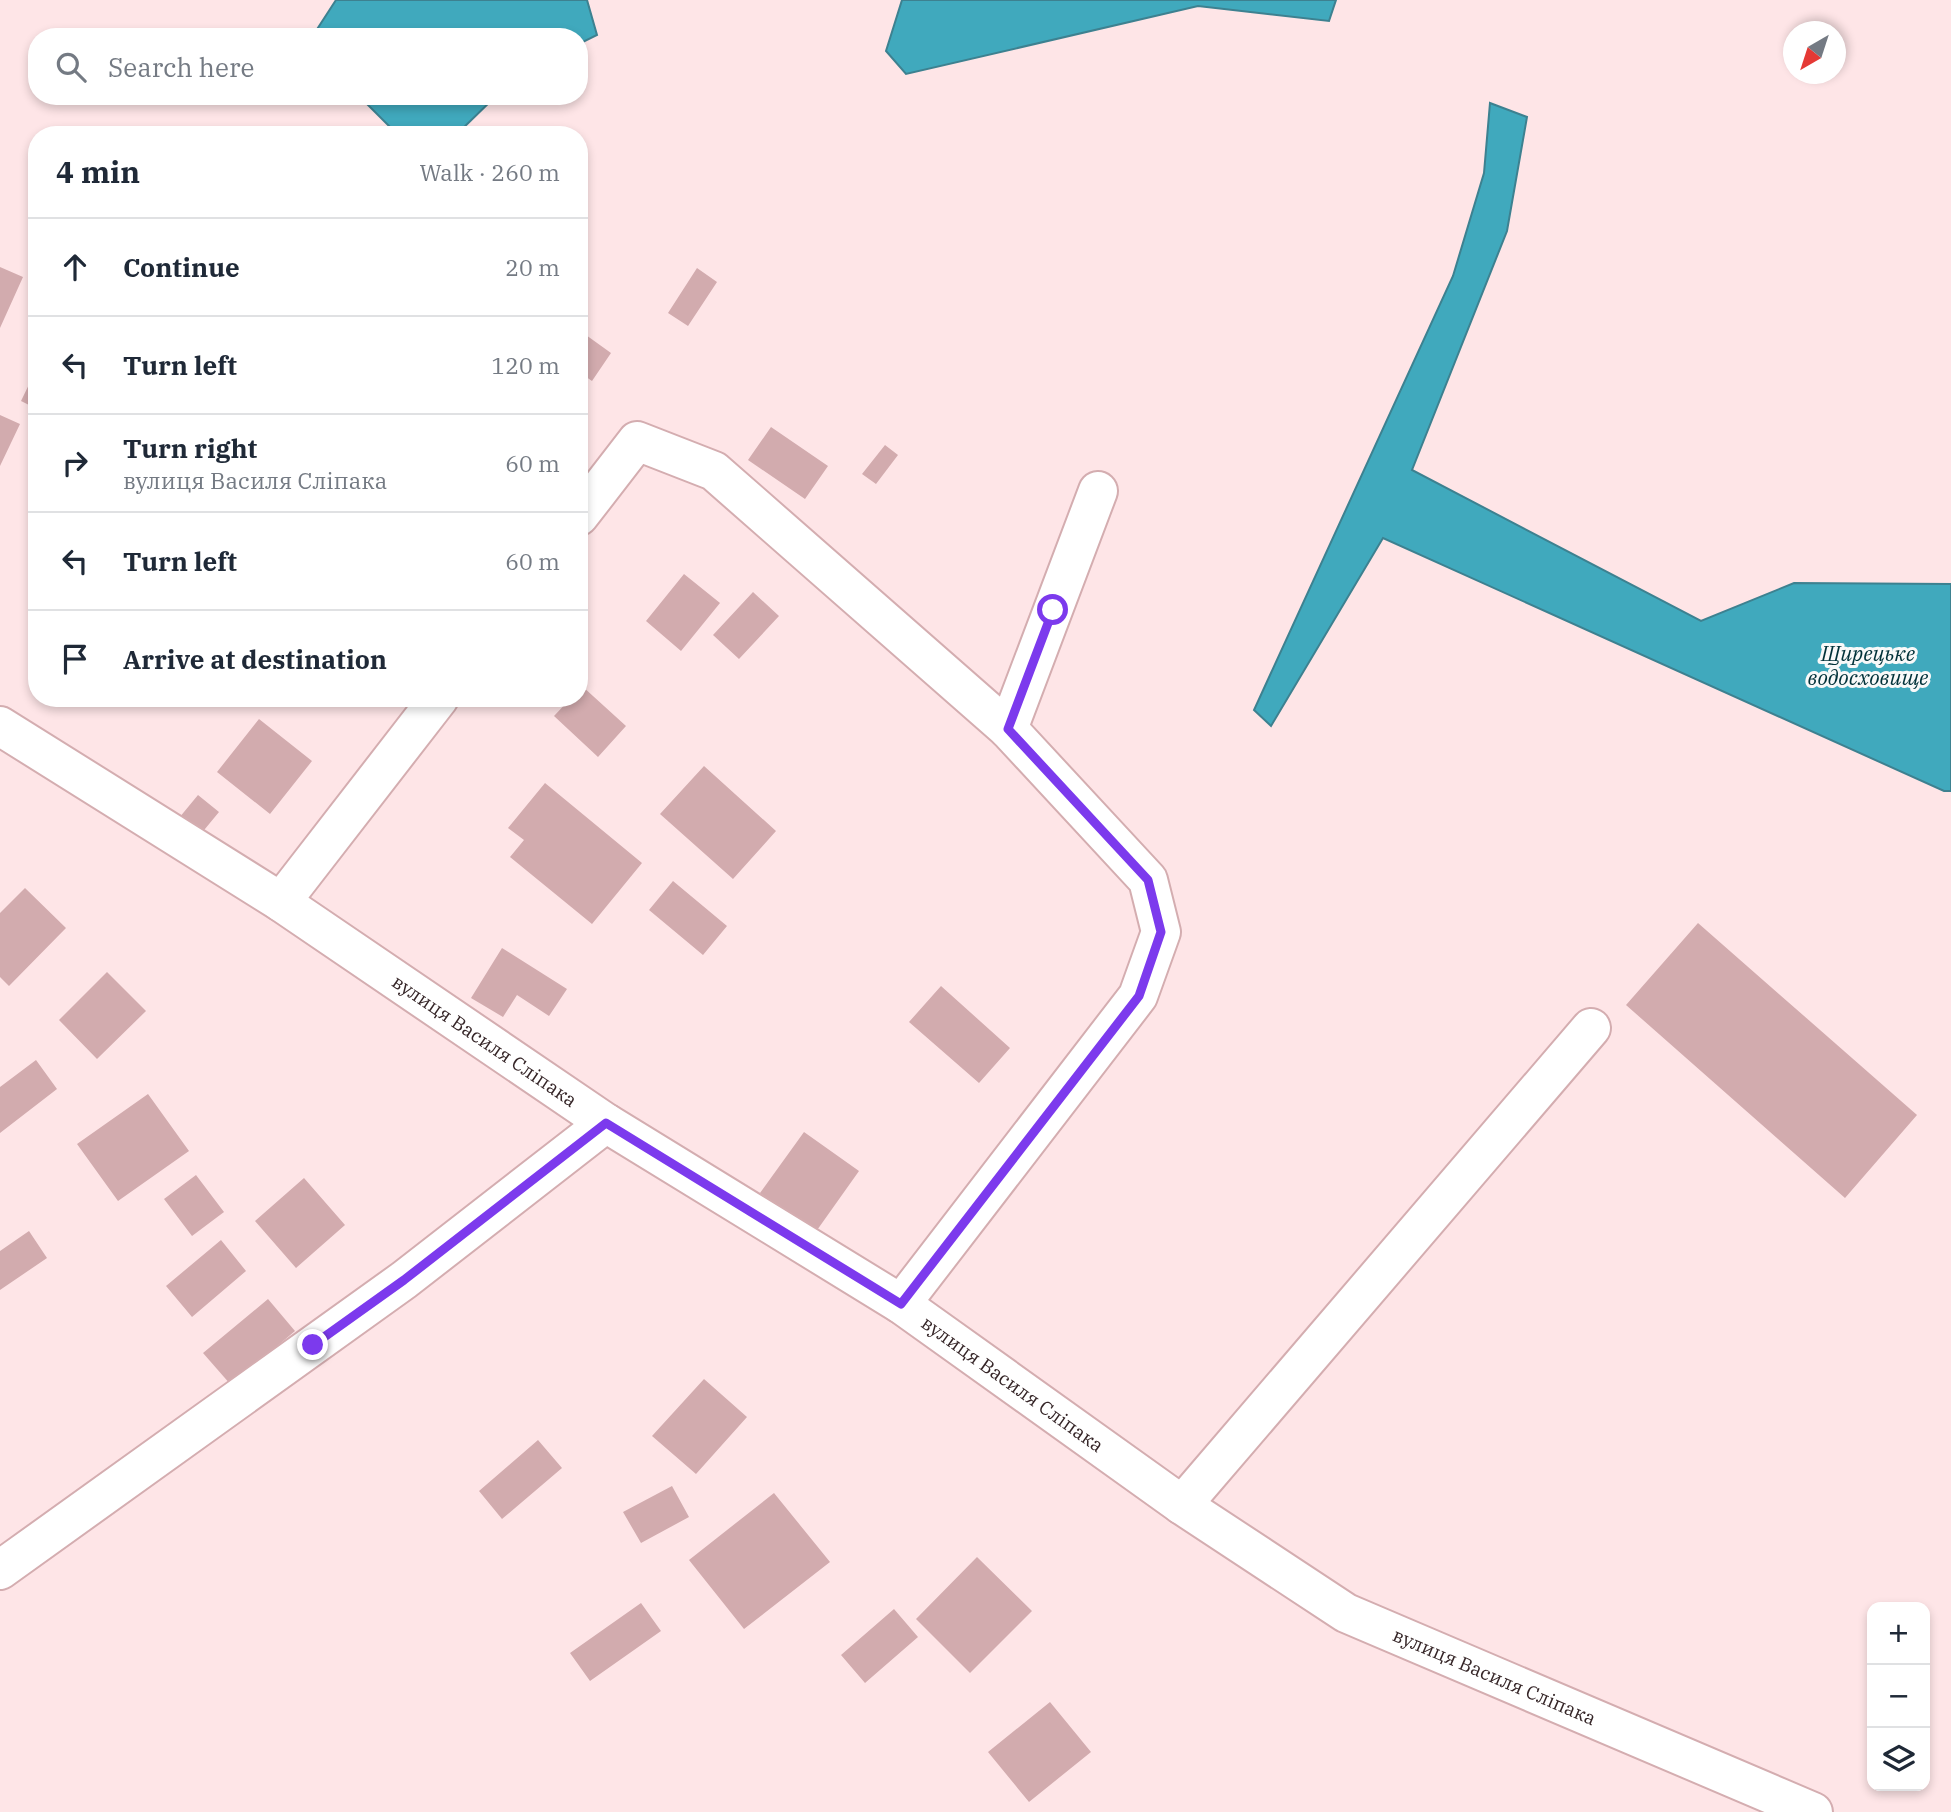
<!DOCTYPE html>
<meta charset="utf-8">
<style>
body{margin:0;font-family:"IBM Plex Serif",serif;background:#f2f2f3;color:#1f2937}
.controls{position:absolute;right:21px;bottom:21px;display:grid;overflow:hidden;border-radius:14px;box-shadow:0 4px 10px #0003}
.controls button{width:63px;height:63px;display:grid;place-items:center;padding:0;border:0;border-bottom:2px solid #e0e1e3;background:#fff;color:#1f2937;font:35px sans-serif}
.compass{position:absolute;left:1783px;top:21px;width:63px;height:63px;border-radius:50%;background:#fff;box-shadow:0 4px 10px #0003;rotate:219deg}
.stop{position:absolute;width:21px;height:21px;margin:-16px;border:5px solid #7c3aed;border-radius:50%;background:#fff}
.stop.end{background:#7c3aed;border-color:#fff;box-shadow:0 2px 7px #0008}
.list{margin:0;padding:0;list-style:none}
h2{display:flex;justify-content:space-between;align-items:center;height:91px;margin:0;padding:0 28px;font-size:30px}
h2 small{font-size:23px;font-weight:400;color:#747a83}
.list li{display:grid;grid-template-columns:46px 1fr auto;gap:21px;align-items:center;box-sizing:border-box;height:98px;padding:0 28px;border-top:2px solid #e0e1e3}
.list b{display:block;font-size:26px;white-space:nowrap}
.list p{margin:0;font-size:23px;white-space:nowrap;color:#747a83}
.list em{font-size:23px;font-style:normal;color:#747a83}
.icon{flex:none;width:38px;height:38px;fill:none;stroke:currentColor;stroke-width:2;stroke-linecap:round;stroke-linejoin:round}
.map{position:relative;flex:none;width:1951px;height:1812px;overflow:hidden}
.search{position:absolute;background:#fff;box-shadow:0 4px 10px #0003;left:28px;top:28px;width:560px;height:77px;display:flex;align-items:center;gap:18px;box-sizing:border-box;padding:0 24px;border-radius:28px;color:#747a83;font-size:26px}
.panel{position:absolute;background:#fff;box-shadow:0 4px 10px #0003;left:28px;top:126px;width:560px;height:581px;border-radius:28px}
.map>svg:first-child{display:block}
.water{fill:#40a9bd;stroke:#3d8190;stroke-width:2}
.building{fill:#d2abae}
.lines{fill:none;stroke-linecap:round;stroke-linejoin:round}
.minor-casing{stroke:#d4adb0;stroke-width:42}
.minor{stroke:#fff;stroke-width:38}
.route{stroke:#7c3aed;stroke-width:9}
.labels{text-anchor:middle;stroke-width:6;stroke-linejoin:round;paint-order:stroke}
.street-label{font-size:19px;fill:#352527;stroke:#f9f9f9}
.water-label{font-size:21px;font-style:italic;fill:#003139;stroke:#f9f9f9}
</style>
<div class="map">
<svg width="1951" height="1812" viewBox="0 0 1951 1812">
<rect width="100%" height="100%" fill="#fee5e7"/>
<!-- water -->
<path class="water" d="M336,0H587L597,35L579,44V37H312Z
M902,0H1336L1329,21L1198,6L906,74L886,51Z
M359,96H496L456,135H398Z
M1490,103L1527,117L1507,231L1412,470L1701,621L1794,583L1951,584V791H1944L1383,538L1271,726L1254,710L1453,276L1484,173Z"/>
<!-- building -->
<path class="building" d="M0,267L23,277L0,328Z
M697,268L717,282L688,326L668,313Z
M579,330L611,353L592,381L579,372Z
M37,368V409L21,401Z
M0,415L20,424L0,466Z
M771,427L828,466L805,499L748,460Z
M885,445L898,455L876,484L862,474Z
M684,574L720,603L681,651L646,621Z
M753,592L779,616L739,659L713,635Z
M582,686L626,726L598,757L554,716L571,698H579V689Z
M259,719L312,761L270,814L217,772Z
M704,766L776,831L733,879L660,814Z
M545,783L642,863L592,924L510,857L524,840L508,828Z
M198,795L219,812L200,835L179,818Z
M673,881L727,926L703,955L649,910Z
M25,888L66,928L9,986L0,977V913Z
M1698,923L1917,1115L1845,1198L1626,1005Z
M502,948L567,989L549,1016L517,995L503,1017L471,998Z
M107,972L146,1011L97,1059L59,1020Z
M941,986L1010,1048L979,1083L909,1022Z
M36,1060L57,1089L0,1133V1087Z
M148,1094L189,1151L118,1201L77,1144Z
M804,1132L859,1171L815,1233L760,1193Z
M196,1175L224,1212L192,1236L164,1199Z
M304,1178L345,1225L296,1268L255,1221Z
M29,1231L47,1258L0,1290V1251Z
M221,1240L246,1271L192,1317L166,1286Z
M268,1299L295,1331L231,1385L203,1353Z
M704,1379L747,1417L696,1474L652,1436Z
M538,1440L562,1468L502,1519L479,1491Z
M672,1486L689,1517L641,1543L623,1512Z
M774,1493L830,1562L744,1629L689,1560Z
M977,1557L1032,1611L970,1673L916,1619Z
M641,1603L661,1631L590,1681L570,1653Z
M894,1609L918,1637L865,1683L841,1655Z
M1050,1702L1091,1752L1029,1802L988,1752Z"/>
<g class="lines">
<!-- minor casing -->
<g class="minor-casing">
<g id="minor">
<path d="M579,516L637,441L714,471L1008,729"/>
<path id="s1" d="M0,726L281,902L606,1123L901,1304L1182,1505L1346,1613L1813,1812"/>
<path d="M281,902L439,698"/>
<path d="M901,1304L1138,996L1161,932L1148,880L1008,729L1098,491"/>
<path d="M1182,1505L1591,1028"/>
<path d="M0,1570L404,1280L606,1123"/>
</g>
</g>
<!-- minor -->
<use href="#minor" class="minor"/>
</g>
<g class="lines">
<!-- route -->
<path class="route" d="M313,1345L404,1280L606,1123L901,1304L1139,996L1161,932L1148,880L1008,729L1053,610"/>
</g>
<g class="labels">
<!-- street labels -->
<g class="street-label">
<text dy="7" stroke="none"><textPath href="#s1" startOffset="578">вулиця Василя Сліпака</textPath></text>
<text dy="7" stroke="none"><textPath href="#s1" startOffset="1208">вулиця Василя Сліпака</textPath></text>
<text dy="7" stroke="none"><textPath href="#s1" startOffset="1774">вулиця Василя Сліпака</textPath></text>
</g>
<!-- water labels -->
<g class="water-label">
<text x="1868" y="661">Щирецьке<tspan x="1868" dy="24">водосховище</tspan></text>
</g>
</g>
</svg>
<div class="controls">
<button>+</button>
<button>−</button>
<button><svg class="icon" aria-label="layers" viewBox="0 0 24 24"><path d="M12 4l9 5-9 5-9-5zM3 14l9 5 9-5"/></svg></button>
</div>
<svg class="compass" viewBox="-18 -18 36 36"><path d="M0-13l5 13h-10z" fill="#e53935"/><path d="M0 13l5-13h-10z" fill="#747a83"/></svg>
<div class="stop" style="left:1053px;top:610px"></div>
<div class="stop end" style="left:313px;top:1345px"></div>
<div class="search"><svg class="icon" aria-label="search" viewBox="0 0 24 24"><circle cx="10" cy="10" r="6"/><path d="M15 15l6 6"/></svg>Search here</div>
<section class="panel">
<h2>4 min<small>Walk · 260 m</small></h2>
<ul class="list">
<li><svg class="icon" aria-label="ahead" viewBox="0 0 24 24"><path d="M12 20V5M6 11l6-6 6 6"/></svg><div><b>Continue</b></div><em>20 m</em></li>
<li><svg class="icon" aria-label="left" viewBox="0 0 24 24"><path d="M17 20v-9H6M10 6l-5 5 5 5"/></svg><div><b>Turn left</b></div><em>120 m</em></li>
<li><svg class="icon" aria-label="right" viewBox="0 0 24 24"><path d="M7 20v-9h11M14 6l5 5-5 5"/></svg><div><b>Turn right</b><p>вулиця Василя Сліпака</p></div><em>60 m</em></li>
<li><svg class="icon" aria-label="left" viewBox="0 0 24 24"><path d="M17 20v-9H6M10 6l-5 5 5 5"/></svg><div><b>Turn left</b></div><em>60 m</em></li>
<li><svg class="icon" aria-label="arrive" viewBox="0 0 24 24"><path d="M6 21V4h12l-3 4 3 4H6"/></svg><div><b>Arrive at destination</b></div></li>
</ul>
</section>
</div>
